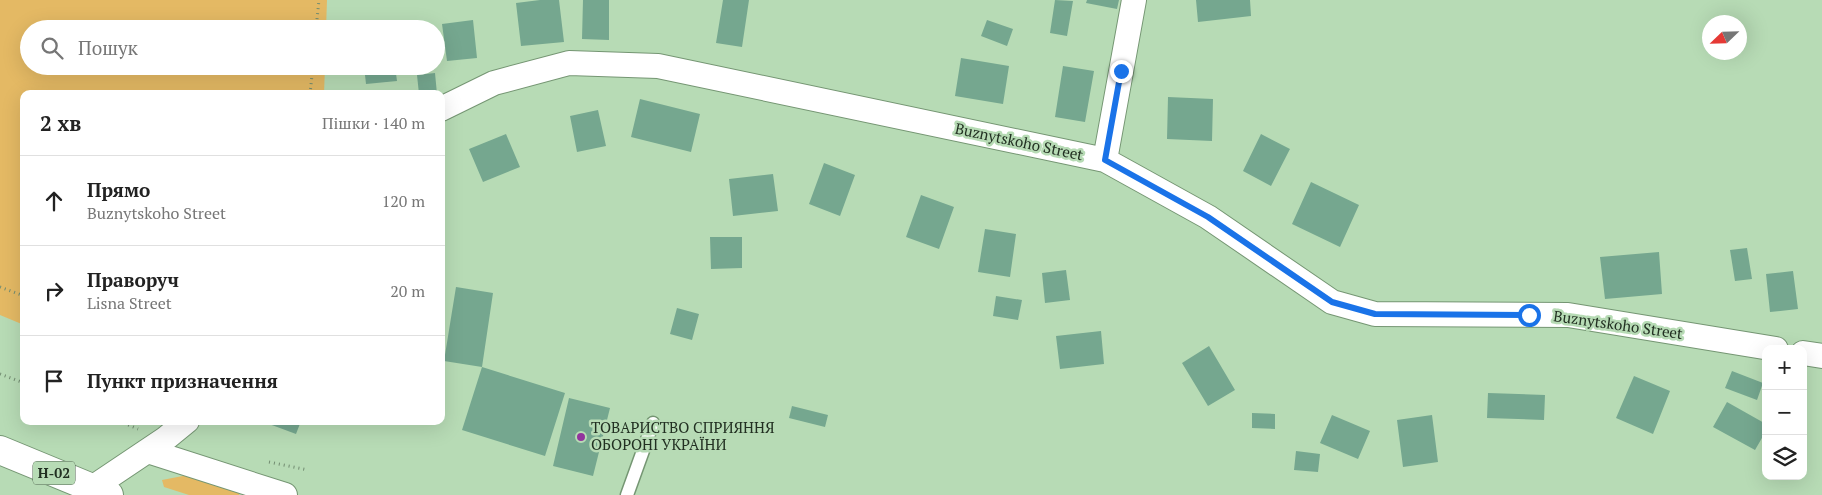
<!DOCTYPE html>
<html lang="uk">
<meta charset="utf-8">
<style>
body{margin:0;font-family:"PT Serif",serif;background:#f2f2f2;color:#222}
.controls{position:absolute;right:15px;bottom:15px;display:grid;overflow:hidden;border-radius:10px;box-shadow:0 5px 20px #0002}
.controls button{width:45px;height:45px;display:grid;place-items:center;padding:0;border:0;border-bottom:1px solid #e0e0e0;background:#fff;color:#222;font:25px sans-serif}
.compass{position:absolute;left:1702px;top:15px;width:45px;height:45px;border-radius:50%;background:#fff;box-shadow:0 5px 20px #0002;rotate:247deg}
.stop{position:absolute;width:15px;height:15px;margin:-11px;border:4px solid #1a73e8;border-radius:50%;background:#fff}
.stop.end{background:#1a73e8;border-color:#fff;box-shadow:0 1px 5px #0008}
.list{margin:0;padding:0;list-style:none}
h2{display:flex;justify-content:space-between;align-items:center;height:65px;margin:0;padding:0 20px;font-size:21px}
h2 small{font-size:16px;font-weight:400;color:#767676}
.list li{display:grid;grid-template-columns:32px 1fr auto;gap:15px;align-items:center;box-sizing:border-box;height:90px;padding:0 20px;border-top:1px solid #e0e0e0}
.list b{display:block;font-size:19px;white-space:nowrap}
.list p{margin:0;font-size:16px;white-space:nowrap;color:#767676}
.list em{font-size:16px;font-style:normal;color:#767676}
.icon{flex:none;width:28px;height:28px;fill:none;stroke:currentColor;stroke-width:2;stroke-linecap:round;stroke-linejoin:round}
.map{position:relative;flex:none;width:1822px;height:495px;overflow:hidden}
.search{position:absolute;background:#fff;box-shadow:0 5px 20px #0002;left:20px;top:20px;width:425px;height:55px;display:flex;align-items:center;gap:12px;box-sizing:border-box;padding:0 18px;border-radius:28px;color:#767676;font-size:19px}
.panel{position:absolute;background:#fff;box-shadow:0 5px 20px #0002;left:20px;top:90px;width:425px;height:335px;border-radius:10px}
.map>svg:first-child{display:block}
.green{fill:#e4b964}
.building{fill:#75a78f}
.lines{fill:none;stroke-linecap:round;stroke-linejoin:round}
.lane-casing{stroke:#759673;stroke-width:15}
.street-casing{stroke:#759673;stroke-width:26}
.primary-casing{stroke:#759673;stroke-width:30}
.path{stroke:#728c71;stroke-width:3;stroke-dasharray:1 4;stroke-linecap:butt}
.lane{stroke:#fff;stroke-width:12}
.street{stroke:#fff;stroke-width:24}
.primary{stroke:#fff;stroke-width:28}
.route{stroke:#1a73e8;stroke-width:6}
.poi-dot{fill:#92349d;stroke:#b7dbb5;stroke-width:2}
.labels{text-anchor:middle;stroke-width:5;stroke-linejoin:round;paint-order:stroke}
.shield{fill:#b7dbb5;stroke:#4f634e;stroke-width:1}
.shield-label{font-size:14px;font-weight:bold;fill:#223022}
.street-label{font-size:15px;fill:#223022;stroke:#b7dbb5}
.poi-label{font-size:15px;fill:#223022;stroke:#b7dbb5;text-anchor:start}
</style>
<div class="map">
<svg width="1822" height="495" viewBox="0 0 1822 495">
<rect width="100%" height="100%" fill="#b7dbb5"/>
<!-- green -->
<path class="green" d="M0,0H327L326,29H29V66H325L324,94H24V325L0,315Z
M193,474H248L239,495H189L164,487L162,480Z"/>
<!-- building -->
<path class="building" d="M540,0H559L564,42L521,46L516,3Z
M583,0H609V40L582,39Z
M723,0H749L742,47L716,43Z
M1055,0L1073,1L1067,36L1050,33Z
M1087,0H1119L1117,9L1086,3Z
M1196,0H1250L1251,16L1198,22Z
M473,20L477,58L447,61L442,24Z
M987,20L1013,29L1007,46L981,36Z
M961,58L1009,66L1003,104L955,96Z
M364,66H395L397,81L366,84Z
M1063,66L1094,71L1085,122L1055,117Z
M435,73L437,94H419L417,75Z
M1168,97L1213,99L1212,141L1167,139Z
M640,99L700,114L691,152L631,137Z
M598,110L606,146L577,152L570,116Z
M506,134L520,167L483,182L469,149Z
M1261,134L1290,149L1271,186L1243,171Z
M824,163L855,175L840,216L809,204Z
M773,174L778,211L733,216L729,179Z
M1311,182L1359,205L1340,247L1292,224Z
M921,195L954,207L939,249L906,237Z
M985,229L1016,234L1010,277L978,272Z
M710,237H742V268L711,269Z
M1747,248L1752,279L1735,281L1730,250Z
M1659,252L1662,294L1605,299L1600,257Z
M1066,270L1070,300L1045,303L1042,273Z
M1793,271L1798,309L1770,312L1766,274Z
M456,287L493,293L482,367L444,361Z
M996,296L1022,300L1018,320L993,316Z
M677,308L699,314L692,340L670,334Z
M1101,331L1104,364L1060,369L1056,336Z
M1209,346L1235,390L1208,406L1182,363Z
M482,367L565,393L545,456L462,430Z
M1732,371L1763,383L1757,400L1725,388Z
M1634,376L1670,391L1653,434L1616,418Z
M1488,393L1545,395L1544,420L1487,418Z
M569,398L610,408L593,476L553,466Z
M1727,402L1766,424V431L1755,450L1713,427Z
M792,406L828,415L825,427L789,418Z
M1252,413L1275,414V429L1252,428Z
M1332,415L1370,431L1358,459L1320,443Z
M1432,415L1438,462L1403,467L1397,420Z
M261,421H301L296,434Z
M1296,451L1320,454L1318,472L1294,470Z"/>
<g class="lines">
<!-- lane casing -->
<g class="lane-casing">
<path id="lane" d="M627,495L653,423"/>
</g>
<!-- street casing -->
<g class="street-casing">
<path id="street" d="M441,109L494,83L569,63L658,66L1105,160L1208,217L1332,302L1375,314L1568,315L1776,349
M1105,160L1134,0
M1803,353L1822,356
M148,451L285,495
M92,488L165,439L187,421"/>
</g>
<!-- primary casing -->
<g class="primary-casing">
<path id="primary" d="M0,450L109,495"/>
</g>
<!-- path -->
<path class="path" d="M316,29L319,0
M310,94L313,66
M0,287L24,296
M0,374L24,383
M119,421L138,429
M269,462L308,470"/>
<!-- lane -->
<use href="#lane" class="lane"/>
<!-- street -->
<use href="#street" class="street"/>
<!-- primary -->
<use href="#primary" class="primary"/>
</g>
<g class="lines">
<!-- route -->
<path class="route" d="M1121,71L1105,160L1208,217L1332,302L1375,314L1529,315"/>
</g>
<!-- markers -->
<circle class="poi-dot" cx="581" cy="437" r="5"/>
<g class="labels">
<!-- shield labels -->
<rect class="shield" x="33" y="461.5" width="42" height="23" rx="4"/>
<g class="shield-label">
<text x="54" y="478">Н-02</text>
</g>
<!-- street labels -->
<g class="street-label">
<text transform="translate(1019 142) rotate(12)" y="5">Buznytskoho Street</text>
<text transform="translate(1618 325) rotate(8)" y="5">Buznytskoho Street</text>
</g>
<!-- poi labels -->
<g class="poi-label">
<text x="591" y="433">ТОВАРИСТВО СПРИЯННЯ<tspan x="591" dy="17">ОБОРОНІ УКРАЇНИ</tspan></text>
</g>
</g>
</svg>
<div class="controls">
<button>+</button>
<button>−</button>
<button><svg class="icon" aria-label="layers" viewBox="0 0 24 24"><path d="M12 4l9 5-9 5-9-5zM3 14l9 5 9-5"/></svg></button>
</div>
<svg class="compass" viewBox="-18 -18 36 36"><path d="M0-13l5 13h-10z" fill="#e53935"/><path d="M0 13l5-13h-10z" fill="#767676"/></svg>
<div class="stop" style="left:1529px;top:315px"></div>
<div class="stop end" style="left:1121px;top:71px"></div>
<div class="search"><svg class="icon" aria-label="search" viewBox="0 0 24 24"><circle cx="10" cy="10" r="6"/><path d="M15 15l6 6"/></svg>Пошук</div>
<section class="panel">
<h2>2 хв<small>Пішки · 140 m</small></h2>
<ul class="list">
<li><svg class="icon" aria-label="ahead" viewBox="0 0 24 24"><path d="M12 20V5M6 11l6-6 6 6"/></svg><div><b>Прямо</b><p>Buznytskoho Street</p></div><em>120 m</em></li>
<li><svg class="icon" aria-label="right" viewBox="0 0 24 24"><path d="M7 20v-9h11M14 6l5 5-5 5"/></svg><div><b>Праворуч</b><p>Lisna Street</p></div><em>20 m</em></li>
<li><svg class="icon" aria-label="arrive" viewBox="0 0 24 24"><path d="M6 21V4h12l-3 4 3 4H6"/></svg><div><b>Пункт призначення</b></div></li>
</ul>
</section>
</div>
